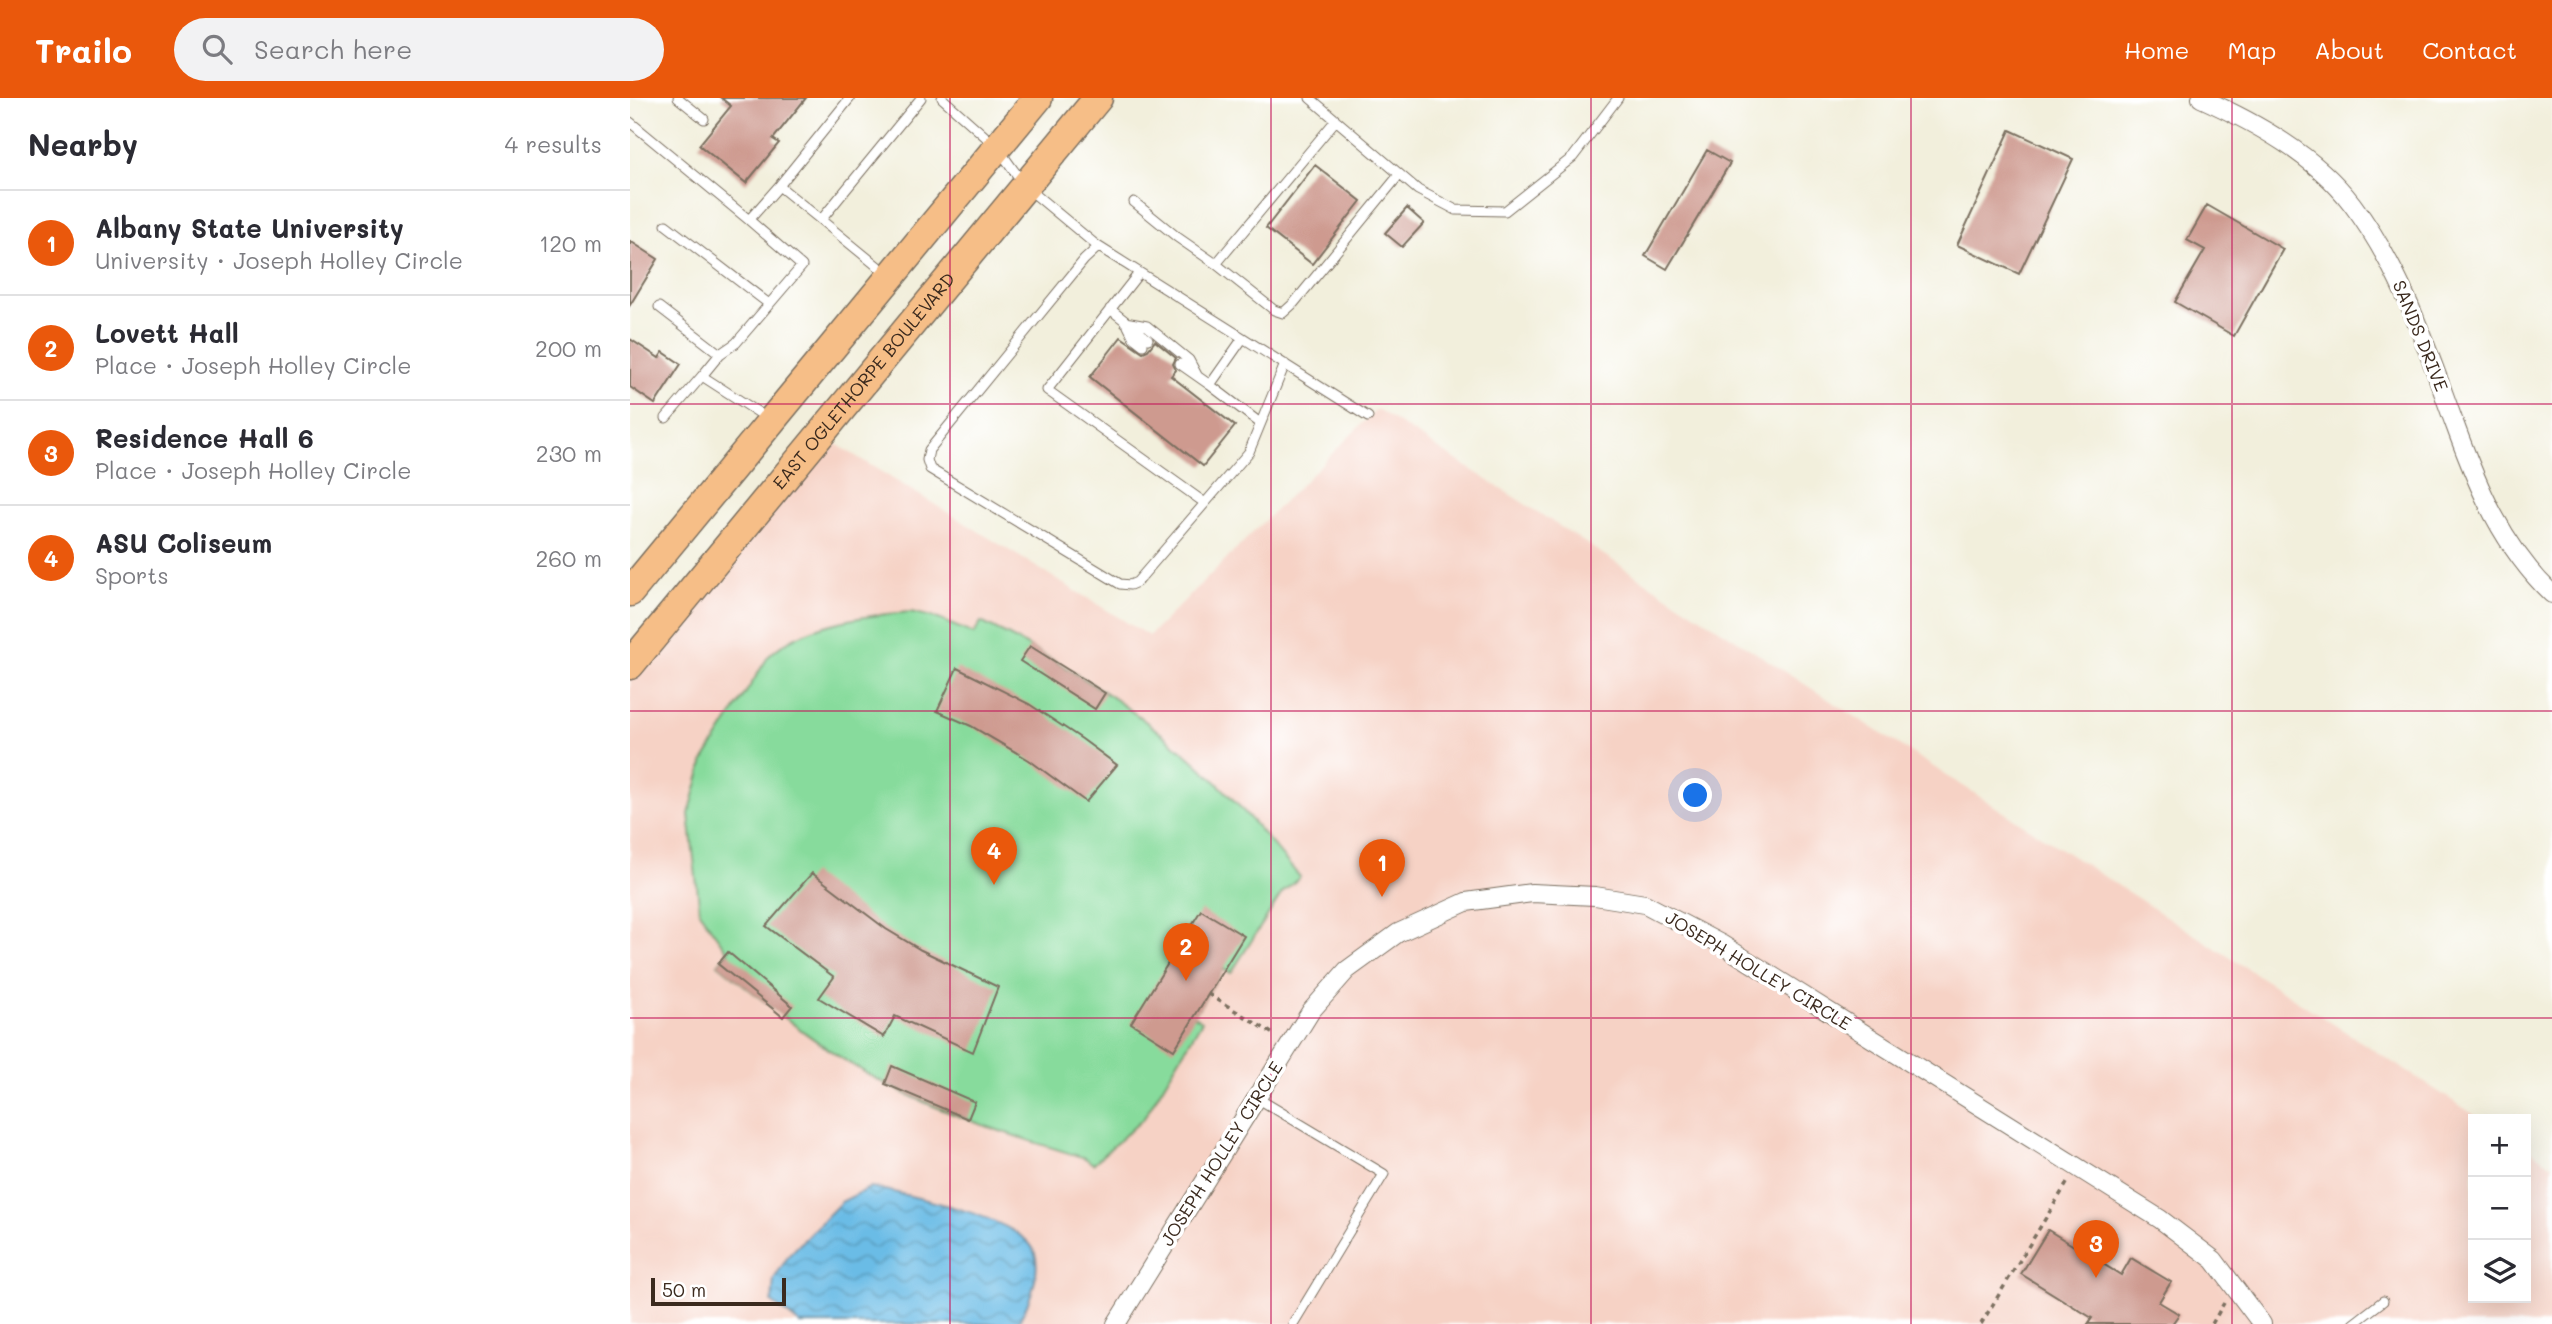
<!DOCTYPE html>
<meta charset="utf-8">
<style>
body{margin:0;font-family:Mali,sans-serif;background:#f2f2f3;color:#2b2b33}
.controls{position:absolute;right:21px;bottom:21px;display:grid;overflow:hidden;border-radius:0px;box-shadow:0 7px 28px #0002}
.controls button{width:63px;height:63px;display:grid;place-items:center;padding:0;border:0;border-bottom:2px solid #e1e1e2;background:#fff;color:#2b2b33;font:35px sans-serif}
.scale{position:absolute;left:21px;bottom:18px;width:135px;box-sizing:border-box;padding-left:7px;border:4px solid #3b2a1e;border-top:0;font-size:19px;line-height:24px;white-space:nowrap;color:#3b2a1e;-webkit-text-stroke:5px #fff;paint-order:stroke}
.you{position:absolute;left:1066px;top:698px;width:24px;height:24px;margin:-18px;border:5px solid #fff;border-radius:50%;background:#1a73e8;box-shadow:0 0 0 10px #1a73e833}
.badge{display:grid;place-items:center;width:46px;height:46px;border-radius:50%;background:#ea580c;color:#fff;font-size:23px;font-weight:700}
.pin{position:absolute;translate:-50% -58px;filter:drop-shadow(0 2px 4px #0008)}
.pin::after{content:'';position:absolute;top:37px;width:24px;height:21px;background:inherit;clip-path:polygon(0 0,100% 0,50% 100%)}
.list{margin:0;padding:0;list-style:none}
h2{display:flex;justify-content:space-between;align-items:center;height:91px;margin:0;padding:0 28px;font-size:30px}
h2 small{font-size:23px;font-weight:400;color:#7c7c81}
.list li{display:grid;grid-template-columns:46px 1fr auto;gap:21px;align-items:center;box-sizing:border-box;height:105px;padding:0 28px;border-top:2px solid #e1e1e2}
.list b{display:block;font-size:26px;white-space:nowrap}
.list p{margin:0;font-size:23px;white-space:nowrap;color:#7c7c81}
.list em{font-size:23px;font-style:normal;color:#7c7c81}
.icon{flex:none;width:38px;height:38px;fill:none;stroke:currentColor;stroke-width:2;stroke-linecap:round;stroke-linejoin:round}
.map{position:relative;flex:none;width:1922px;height:1226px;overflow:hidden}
header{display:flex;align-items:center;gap:42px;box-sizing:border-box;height:98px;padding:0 35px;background:#ea580c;color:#fff}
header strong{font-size:33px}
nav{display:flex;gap:38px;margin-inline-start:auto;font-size:24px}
.search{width:490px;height:63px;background:#f2f2f3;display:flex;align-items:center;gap:18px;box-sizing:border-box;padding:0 24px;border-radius:38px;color:#7c7c81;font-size:26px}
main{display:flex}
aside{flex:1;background:#fff}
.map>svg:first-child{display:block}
.built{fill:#f6d2c5}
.green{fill:#87db9c;stroke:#61825d;stroke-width:2}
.water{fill:url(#water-waves);stroke:#527382;stroke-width:2}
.building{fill:#ce9a8f}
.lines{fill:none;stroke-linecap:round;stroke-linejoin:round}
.service-casing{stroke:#7b6f60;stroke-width:11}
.minor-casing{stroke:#7b6f60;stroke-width:20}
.primary-casing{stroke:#7b6f60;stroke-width:31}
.path{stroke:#7b6f60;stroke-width:3.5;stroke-dasharray:5 5;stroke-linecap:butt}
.service{stroke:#fff;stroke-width:9}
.minor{stroke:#fff;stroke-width:18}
.primary{stroke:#f6be87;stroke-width:28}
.grid{fill:none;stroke:#c2185b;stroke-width:2;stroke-opacity:0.55}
.labels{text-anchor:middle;stroke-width:7;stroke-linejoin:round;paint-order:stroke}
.street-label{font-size:18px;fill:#3b2a1e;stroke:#fff}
</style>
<header>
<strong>Trailo</strong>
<div class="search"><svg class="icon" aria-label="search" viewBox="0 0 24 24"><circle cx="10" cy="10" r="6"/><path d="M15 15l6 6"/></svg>Search here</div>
<nav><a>Home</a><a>Map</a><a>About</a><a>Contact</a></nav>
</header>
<main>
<aside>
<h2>Nearby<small>4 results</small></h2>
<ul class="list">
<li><span class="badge">1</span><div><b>Albany State University</b><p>University · Joseph Holley Circle</p></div><em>120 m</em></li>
<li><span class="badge">2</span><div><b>Lovett Hall</b><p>Place · Joseph Holley Circle</p></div><em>200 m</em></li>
<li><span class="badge">3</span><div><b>Residence Hall 6</b><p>Place · Joseph Holley Circle</p></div><em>230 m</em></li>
<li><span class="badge">4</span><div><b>ASU Coliseum</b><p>Sports</p></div><em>260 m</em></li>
</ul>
</aside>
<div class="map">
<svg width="1922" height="1226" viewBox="0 0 1922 1226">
<defs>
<pattern id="water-waves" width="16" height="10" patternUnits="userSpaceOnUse" patternTransform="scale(1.75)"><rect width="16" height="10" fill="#6abce6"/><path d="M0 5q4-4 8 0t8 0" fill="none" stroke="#5899ba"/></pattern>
</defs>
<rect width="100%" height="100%" fill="#fff"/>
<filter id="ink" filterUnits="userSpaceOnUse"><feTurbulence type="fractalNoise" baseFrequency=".0143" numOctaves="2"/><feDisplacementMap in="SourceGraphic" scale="14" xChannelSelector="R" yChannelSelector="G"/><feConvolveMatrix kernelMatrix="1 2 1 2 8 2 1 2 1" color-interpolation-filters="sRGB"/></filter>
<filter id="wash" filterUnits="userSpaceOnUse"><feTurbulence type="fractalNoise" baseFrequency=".00686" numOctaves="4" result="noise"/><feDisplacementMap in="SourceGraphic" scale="28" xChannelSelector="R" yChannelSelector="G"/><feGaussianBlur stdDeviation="1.57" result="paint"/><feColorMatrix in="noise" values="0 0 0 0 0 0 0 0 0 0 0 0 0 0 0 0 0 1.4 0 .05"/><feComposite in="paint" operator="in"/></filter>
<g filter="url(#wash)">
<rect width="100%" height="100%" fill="#f2efdc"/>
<!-- built -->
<path class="built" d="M747,311L1851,1021H1843V1200H1896V1050L1922,1067V1226H0V576L198,341L519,538Z"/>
<!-- green -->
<path class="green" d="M281,514L306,520L344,536L351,524C434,564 514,615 581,679C613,709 641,746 670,779L652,795L601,875L593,871L564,918L572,923L514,1020L463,1066L455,1060C387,1039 317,1018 254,985C193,953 141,909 88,866L98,854L70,815L59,716L74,662L138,559C169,526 237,517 281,514Z"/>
<!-- water -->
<path class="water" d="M241,1089C280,1098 372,1116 399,1145C417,1164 399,1207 387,1226H170L142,1204L144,1181L159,1157L211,1104Z"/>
<g id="blocks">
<!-- building -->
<path class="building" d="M91,0H176L143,41L149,45L116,85L69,47L101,8Z
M1380,32L1443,61L1389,176L1327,147Z
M1077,52L1100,65L1037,171L1015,158Z
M685,67L731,103L682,166L636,130Z
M1577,107L1653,151L1604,238L1545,204L1575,152L1557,142Z
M777,110L794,125L772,149L755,135Z
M0,143L28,161L0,207Z
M491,239L513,254L518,252L525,243L546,260L543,266L546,272L541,278L605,328L573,368L460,279Z
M0,241L29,260L33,254L51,266L25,306L0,289Z
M400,548L475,595L465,611L390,563Z
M327,570L399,606L452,641L487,667L456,704L399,662L341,628L307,613Z
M182,775L256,831L291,852L368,889L343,954L265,918L254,939L189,900L204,879L136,828Z
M571,812L614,838L544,952L501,925Z
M98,854L162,908L153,919L88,866Z
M262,968L345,1004L338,1021L255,986Z
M1418,1132L1491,1177L1501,1160L1541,1184L1529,1204L1549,1216L1542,1226H1458L1462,1220L1391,1176Z"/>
</g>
</g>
<g filter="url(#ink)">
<use href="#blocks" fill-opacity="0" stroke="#7b6f60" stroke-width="2"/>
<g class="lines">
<!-- service casing -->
<g class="service-casing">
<path id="service" d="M48,0L74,21
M312,0L367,49L395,88L466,147L738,319
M680,0L788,92L826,112L875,113L943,59L988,0
M0,24L119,122L149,88L191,122
M149,88L220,0
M504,104L547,139L586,166L706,22
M36,127L139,206
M468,149L454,162L299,352L297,362L300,371L490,486L500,487L507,484L619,354L655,266
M586,166L644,212L653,215L664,205L769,77
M509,175L417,292L575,405
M257,176L191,122L291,0
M29,209L90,256L72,278L137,320
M480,211L518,241
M495,224L517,228L559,262L567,277
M498,228L504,240L513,247
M613,240L580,287L630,325
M90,256L106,245L172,168L119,122
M550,266L580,287
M36,320L72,278
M627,1000L754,1076L663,1226
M1723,1226L1753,1203"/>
</g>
<!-- minor casing -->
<g class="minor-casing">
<path id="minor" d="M1571,0C1626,25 1685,57 1722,106C1772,172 1797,251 1825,327C1848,390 1873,449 1922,496
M486,1226L681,913L717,872L768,835L836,804L902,795L965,798L1015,806L1091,846L1530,1121L1584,1162L1632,1226"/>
</g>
<!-- primary casing -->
<g class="primary-casing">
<g id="primary">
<path d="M0,494L408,0"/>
<path id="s1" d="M0,567L468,0"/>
</g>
</g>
<!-- path -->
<path class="path" d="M578,896L645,937
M1351,1226L1439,1082
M1582,1226L1594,1205"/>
<!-- service -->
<use href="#service" class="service"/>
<!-- minor -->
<use href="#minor" class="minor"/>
<!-- primary -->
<use href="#primary" class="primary"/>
</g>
</g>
<!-- grid -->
<path class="grid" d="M320,0V1226M641,0V1226M961,0V1226M1281,0V1226M1602,0V1226M0,306H1922M0,613H1922M0,920H1922"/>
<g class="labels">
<!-- street labels -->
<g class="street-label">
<text transform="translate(1790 238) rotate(68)" y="6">SANDS DRIVE</text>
<text dy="6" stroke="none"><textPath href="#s1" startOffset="368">EAST OGLETHORPE BOULEVARD</textPath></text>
<text transform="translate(1128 873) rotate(31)" y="6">JOSEPH HOLLEY CIRCLE</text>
<text transform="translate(592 1056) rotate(-58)" y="6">JOSEPH HOLLEY CIRCLE</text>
</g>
</g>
</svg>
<div class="controls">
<button>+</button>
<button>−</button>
<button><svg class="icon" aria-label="layers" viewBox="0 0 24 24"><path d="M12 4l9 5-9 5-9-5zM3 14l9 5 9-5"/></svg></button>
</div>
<div class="scale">50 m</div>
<div class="you"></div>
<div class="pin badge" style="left:752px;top:799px">1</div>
<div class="pin badge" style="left:556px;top:883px">2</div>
<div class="pin badge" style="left:1466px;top:1180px">3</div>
<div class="pin badge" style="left:364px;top:787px">4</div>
</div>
</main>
